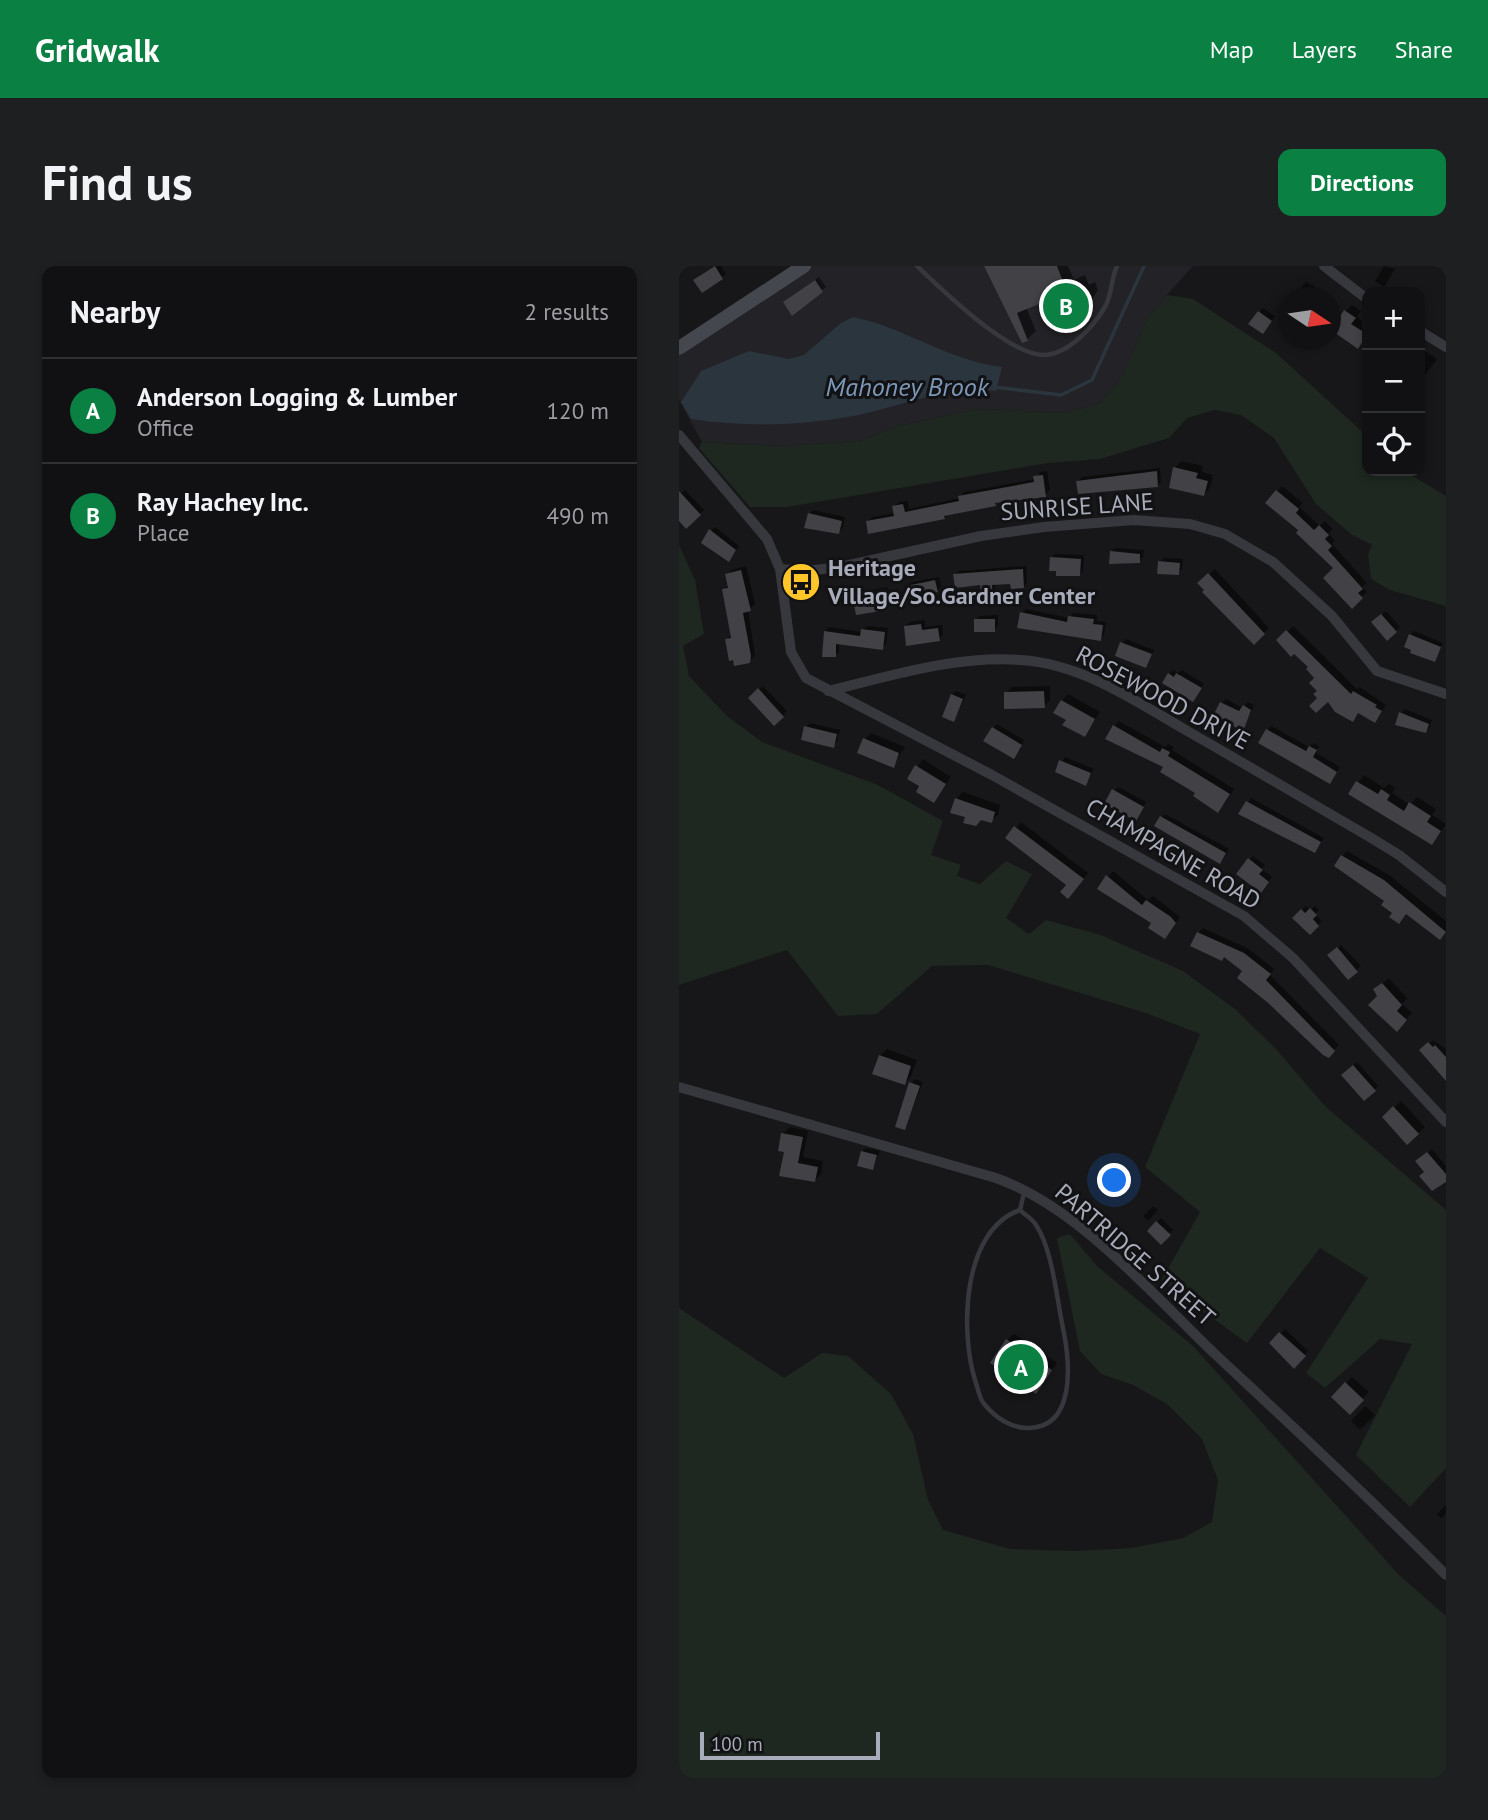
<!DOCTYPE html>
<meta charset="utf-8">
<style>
body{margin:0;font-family:"PT Sans",sans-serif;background:#1e1f21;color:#f1f3f6}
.controls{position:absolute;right:21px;top:21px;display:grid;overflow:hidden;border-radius:14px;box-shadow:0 4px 10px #0003}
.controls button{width:63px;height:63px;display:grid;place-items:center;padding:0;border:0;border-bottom:2px solid #303133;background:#111113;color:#f1f3f6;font:35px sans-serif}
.compass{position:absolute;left:599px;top:21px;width:63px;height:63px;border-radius:50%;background:#111113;box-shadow:0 4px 10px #0003;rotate:103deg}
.scale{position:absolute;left:21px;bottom:18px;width:180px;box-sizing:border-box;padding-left:7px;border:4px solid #a8acba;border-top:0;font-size:19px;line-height:24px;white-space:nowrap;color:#a8acba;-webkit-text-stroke:5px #121214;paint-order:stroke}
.you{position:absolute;left:436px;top:915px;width:24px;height:24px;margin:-18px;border:5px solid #fff;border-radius:50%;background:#1a73e8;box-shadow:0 0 0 10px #1a73e833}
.badge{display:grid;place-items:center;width:46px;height:46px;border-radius:50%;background:#0b8043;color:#fff;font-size:23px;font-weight:700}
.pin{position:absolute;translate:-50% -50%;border:4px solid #fff;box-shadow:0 2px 7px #0006}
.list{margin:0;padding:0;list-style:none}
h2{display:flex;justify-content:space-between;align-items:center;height:91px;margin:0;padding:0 28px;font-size:30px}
h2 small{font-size:23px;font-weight:400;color:#9c9da0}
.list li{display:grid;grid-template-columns:46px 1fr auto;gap:21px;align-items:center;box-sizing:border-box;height:105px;padding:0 28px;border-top:2px solid #303133}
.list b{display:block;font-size:26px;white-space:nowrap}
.list p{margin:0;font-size:23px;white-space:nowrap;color:#9c9da0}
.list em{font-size:23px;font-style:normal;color:#9c9da0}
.icon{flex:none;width:38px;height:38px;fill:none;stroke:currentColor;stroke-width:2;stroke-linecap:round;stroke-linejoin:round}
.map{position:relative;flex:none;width:767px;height:1512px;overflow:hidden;border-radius:14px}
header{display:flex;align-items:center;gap:42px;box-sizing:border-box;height:98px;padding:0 35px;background:#0b8043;color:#fff}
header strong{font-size:33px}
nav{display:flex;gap:38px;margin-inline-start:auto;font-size:24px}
.intro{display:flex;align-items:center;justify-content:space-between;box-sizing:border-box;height:168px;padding:0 42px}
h1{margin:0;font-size:49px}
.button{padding:18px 32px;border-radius:14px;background:#0b8043;color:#fff;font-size:24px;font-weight:700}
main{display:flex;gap:42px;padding:0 42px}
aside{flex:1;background:#111113;border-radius:14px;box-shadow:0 4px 10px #0003}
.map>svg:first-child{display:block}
.built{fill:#232226}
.green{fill:#1e2720}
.water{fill:#2b353e}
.shadow{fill:#0007}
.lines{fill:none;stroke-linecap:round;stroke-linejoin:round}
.stream{stroke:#2b353e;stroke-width:3.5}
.building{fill:#414146}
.lane{stroke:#37383e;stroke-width:4.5}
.street{stroke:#37383e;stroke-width:10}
.secondary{stroke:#45474e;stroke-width:14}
.labels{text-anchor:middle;stroke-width:6;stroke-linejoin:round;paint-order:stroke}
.street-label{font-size:24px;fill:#a8acba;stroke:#121214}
.poi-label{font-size:24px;font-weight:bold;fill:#a8acba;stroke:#121214;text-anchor:start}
.water-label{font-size:26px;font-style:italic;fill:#7c98b8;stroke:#121214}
</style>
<header>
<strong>Gridwalk</strong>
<nav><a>Map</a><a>Layers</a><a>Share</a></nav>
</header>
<div class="intro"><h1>Find us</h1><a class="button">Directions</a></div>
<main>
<aside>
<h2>Nearby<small>2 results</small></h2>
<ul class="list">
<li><span class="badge">A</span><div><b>Anderson Logging &amp; Lumber</b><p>Office</p></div><em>120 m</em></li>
<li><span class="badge">B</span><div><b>Ray Hachey Inc.</b><p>Place</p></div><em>490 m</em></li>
</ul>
</aside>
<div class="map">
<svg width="767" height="1512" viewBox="0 0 767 1512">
<rect width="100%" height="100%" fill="#171719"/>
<!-- built -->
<path class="built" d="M125,0H514L469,50L443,111L422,136L387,147L298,143L219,160L179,175L105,180L23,176L0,134V82Z"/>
<!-- green -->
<path class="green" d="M488,29L514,33L597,87L688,170V205H725L767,230V340L711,324L692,313L689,288L693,279L673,269L637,238L595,172L562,149L536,144L508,152L490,172L421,193L369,197L108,241H71L20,182L23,176L105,180L179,175L219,160L298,143L387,147L422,136L443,111L469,50Z
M0,279L16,314L25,368L4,380L10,410L48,450L83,476L199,519L264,555L252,589L282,599L278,610L301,618L327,595L353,608L327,652L350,668L367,654L422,669L504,705L556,743L597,783L646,840L767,944V1202L731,1241L677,1189L733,1078L701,1073L646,1122L627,1107L689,1012L641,982L568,1077L482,1015L521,946L466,901L521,768L467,747L309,699L253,700L198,748L159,750L108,684L0,719Z
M391,968L418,1000L514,1080L720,1309L767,1350V1512H0V1042L105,1112L143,1087L169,1090L212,1128L234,1168L249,1234L264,1264L331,1283L398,1285L452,1282L504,1272L533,1256L539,1214L523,1173L488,1138L454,1119L422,1108L401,1085L378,972Z"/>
<!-- water -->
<path class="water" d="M174,51C225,61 270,95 323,101L317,125C268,118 217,143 169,151C117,160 64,161 12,153L2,136L22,105L70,85L110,93L125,89L162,57Z"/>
<!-- shadow -->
<path class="shadow" d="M36,0H42L47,8L23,25L20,10Z
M306,0H389L395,14L406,9L410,19L416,16L419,24L407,42L366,33L347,41L357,65L348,73Z
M705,0L716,3L705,21L696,15Z
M140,11L147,21L143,24L110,32Z
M627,16L636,21L630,32H610V43L604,39L610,29L614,25L618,27Z
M673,39L682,45L678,51L688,58V69L679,81L652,59Z
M584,42L596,50L588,62L580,46Z
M744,84L758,93L746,109L741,105V87Z
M502,195L524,200L523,206L534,209L531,222L525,228L496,202Z
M481,202L482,216L478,220L399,215L403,211Z
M368,205L371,224L366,229L320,235L316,238L270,247L265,252L189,256L193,251L216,247L215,241L220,236L229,235L230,243L281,232L285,226L357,213L361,206Z
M603,220L624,237L620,241L641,260L646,255L654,263L649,267L656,274L653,278L688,317L683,321L688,326L673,340L657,302L622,264L589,237Z
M6,224L25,244L7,260L0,253V229Z
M134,244L166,251L164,262L159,266L130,248Z
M36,261L60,280L54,289L32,264Z
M436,282L465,284L464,291L460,295L432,286Z
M376,288L405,289L404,305L400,309L379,304L372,292Z
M485,292L504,293L503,303L499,307L481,296Z
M67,300L76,338L69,344L76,390L70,395L48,373L53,368L45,324L50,319L48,309L53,304Z
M347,300L348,317L345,321L333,316L316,317L317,327L313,330L303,317L276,309L280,305Z
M536,303L590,362L575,376L521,317Z
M260,311L262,321L258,325L229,320L233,316Z
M208,321L212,338L208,342L175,331L179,327Z
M347,343L390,352L394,347L418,349V355L427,356L425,369L421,373L343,347Z
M707,345L721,361L709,372L694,356Z
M319,349V360L315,364L297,354L301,350Z
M246,354V361L263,359L264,369L260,373L226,360L231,356Z
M188,360L209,362L207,378L203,382L160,377V386L156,390L146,365L150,361L183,366Z
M614,360L678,423L681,421L707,439L696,455L680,446L673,454L649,433L641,432L638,412L631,401L600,374Z
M735,365L764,377L755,394L734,383L731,369Z
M447,373L475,384L467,400L443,377Z
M494,404L499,407L503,404L525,418L517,430L490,408Z
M84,420L108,445L95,458L71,432Z
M371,420V434L365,440L327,427L333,421Z
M277,425L287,429L275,454L273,429Z
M389,428L421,446L406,469L389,453L383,435Z
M547,433L564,442L569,436L575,439L564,464L543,437Z
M726,443L753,454L750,462L746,466L722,447Z
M440,455L486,481L489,478L495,481L493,484L555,523L544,540L518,526L435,460Z
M131,457L161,464L158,476L154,480L127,461Z
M318,458L345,474L339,487L314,462Z
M592,460L630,481L635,477L640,480L637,487L661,501L654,512L589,464Z
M192,467L226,481L214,500L186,473Z
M386,491L415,503L407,518L378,505Z
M244,493L272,511L255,535L242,520L230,512Z
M685,509L705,522L710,518L716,522L713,527L731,539L738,531L757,543L753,549L767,558L759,570L753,577L671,528Z
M439,521L467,536L460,549L435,525Z
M284,526L321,539L319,549L312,555L288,550L277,533Z
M572,532L645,572L639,581L635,585L629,584L594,562L591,564L562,548Z
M486,548L550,583L545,592L541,596L482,552Z
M342,556L409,607L394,625L328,572Z
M668,585L710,609L767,655V665L760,672L728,647H716L708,634L663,590Z
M574,590L586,599L583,603L593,611L586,620L570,594Z
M434,605L469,634L474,630L501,651L491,666L420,622Z
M627,640L631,644L636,640L640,644L636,648L643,655L631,667L615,652Z
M524,662L570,683L595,703L591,709L660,779L650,789L565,705L519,667Z
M662,679L682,700L669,711L651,689Z
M710,712L728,732L723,738L733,747L718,763L696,723Z
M754,774L767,783V804L763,808L743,785Z
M208,783L238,794L232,810L226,817L201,790Z
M678,796L699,820L685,833L664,809Z
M236,813L244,816L226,862L232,817Z
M722,835L746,861L729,877L705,851Z
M111,861L129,865L124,891L144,895L142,908L135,915L107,885L104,868Z
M187,882L201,885L194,902L183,886Z
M753,883L767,900V913L754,922L739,896Z
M474,940L479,944L469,955L464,950Z
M482,952L494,964L482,976L470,965Z
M606,1063L629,1085L615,1100L592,1077Z
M335,1068L378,1097L357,1125L328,1074Z
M673,1111L690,1126L671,1146L654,1131Z
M686,1140L696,1149L681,1164L672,1155Z
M767,1239V1248L762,1252L758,1248Z"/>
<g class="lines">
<!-- stream -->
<path class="stream" d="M315,121L382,129L413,114L465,0"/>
</g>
<!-- building -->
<path class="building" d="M36,0L44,13L23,27L14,14Z
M305,0H378L386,21L397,17L401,26L407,24L411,34L405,37L408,44L374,57L365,36L338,47L349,75L343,77Z
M136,14L144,26L113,50L104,36Z
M665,44L677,52L672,58L688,68L679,83L652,64V49L659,54Z
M579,45L593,55L584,68L569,58Z
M494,201L519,207L517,212L529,215L525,230L490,222Z
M478,205L479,221L399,228L397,215Z
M364,209L367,231L316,237L317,240L265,250L266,253L189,268L187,255L215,250L213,240L224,238L226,246L280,235L279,230L355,216L354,210Z
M597,224L620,243L617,247L635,264L640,259L650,269L646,273L653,280L649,284L684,323L679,327L684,332L673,343L644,312L654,302L617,267L619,264L586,237Z
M0,225L22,249L7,263L0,255Z
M129,247L163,255L160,268L125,262Z
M30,263L57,284L50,296L22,277Z
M431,285L461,288V297L430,298Z
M371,291L402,293L401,310H377V305H370Z
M479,295L501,297L500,309L478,308Z
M344,303L345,322L332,323L331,318L313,319L314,332L302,333L301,319L276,322L274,308Z
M62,304L72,345L64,347L72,390L71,397L55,400L54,394L50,395L46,373L52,372L43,323L49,322L46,308Z
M529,307L586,368L575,379L523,326L525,324L518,317Z
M256,314L259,326L230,333L227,320Z
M205,324L208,344L177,349L173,330Z
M341,346L388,356L389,350L415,353L414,358L424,359L422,375L338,362Z
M702,348L718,366L708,375L692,356Z
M295,353H316V366H295Z
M242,358L243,364L259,362L261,375L227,380L225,360Z
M182,363L206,366L204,384L157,378V391H143L145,365L181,370Z
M607,364L672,428L674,425L698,439L696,441L703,445L696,457L679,447L674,456L656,446L649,436L637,447L630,440L638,432L634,428L638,425L630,417L635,412L627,403L629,401L615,388L612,391L597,374Z
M730,368L762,381L756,396L731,387L732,384L725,381Z
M441,376L473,388L467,402L436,390Z
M489,407L495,411L497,407L523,422L514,436L483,417Z
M79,422L105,451L95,460L69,432Z
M365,425L366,442L325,443V426Z
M272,428L284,433L275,456L263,451Z
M382,434L416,453L406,471L383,459L387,454L374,447Z
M541,436L560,445L564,439L572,444L564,466L535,448Z
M720,446L750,458L747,467L716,459Z
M434,459L481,486L483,482L491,486L489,490L551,528L539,547L514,530L516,527L481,506L484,501L426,473Z
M125,460L158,468L155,482L122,474Z
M313,461L343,479L335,493L304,475Z
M587,463L627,485L630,480L638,484L634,491L658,506L651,518L579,477Z
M184,472L220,487L215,502L178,487Z
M380,494L412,507L407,520L376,506Z
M236,499L267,518L255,537L237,526L240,520L228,513Z
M677,515L699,528L702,523L711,529L708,534L725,545L730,536L752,550L748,556L762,565L753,579L669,528Z
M433,523L465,541L457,555L425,538Z
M276,532L316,546L313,557L302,554L297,560L284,557L286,551L271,547Z
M567,535L642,576L636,587L559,548Z
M481,550L547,587L541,598L475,560Z
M335,560L405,613L389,633L381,626L387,619L326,572Z
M662,589L705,614L767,666L761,674L727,648L720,658L710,651L713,647L702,639L705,635L655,600Z
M569,592L584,604L580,608L590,616L582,627L557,608Z
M427,609L463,639L467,634L492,651L497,657L486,673L469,662L472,657L418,623Z
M631,642L638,649L634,653L640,660L631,669L613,652L622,643L626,647Z
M518,666L565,687L592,708L587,714L656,785L650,792L644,789L588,736L558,712L563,705L545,691L543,695L511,680Z
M658,681L679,706L669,714L648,689Z
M703,717L723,739L718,745L728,754L718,766L689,739L698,730L694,723Z
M749,776L754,781L756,779L767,791V815L740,784Z
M200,789L232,800L226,819L193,808Z
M674,799L697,825L685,835L662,809Z
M230,816L241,820L226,864L216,861Z
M714,840L740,868L728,879L703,851Z
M102,867L124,871L119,897L139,901L136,916L100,910L105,886L99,885Z
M182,885L198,889L194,904L178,900Z
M748,886L767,908V916L753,925L740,910L745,906L736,895Z
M477,955L492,969L482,979L468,965Z
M600,1066L627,1090L615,1103L590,1077Z
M327,1073L373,1104L357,1128L311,1097Z
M666,1116L685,1134L671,1149L652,1131Z"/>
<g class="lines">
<!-- lane -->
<path class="lane" d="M238,0C263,24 329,88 364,89C389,89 414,61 426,41C433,29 432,13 438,0
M341,944C346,949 354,953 357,959C374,984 378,1036 385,1067C391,1099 396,1160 351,1162C333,1163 317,1152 306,1139C300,1133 299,1122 296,1114C281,1065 283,964 341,944L345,927"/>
<!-- street -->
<path class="street" d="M645,0L688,33
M741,65L767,81
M0,169L88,273L101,303L112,386L127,412L313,509L565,650L614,692L767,856
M101,303L127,305L161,301L302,270L365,261L455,254L511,258L546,268L594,296L653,350L698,405L767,428
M149,425C211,410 278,389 342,394C404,398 458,436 510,466C570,500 630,536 689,570L720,589L767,626
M0,821L317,912C399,941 473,1028 536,1088C614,1161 692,1233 767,1309"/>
<!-- secondary -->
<path class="secondary" d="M0,82L125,0"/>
</g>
<!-- icons -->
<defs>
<g id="bus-disc" transform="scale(2.0125)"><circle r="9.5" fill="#ffc529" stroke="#121214"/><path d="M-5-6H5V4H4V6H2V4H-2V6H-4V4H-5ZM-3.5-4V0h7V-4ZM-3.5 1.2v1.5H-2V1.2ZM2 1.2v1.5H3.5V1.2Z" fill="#111"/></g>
</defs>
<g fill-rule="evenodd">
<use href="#bus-disc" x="122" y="316"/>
</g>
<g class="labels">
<!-- street labels -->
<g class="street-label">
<text transform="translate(398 241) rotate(-4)" y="8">SUNRISE LANE</text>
<text transform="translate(484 432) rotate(28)" y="8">ROSEWOOD DRIVE</text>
<text transform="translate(494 588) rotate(30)" y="8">CHAMPAGNE ROAD</text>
<text transform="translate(456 989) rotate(41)" y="8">PARTRIDGE STREET</text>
</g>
<!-- poi labels -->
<g class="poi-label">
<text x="149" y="310">Heritage<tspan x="149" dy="28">Village/So.Gardner Center</tspan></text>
</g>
<!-- water labels -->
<g class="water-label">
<text x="228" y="130">Mahoney Brook</text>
</g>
</g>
</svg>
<div class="controls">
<button>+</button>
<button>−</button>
<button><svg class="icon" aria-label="locate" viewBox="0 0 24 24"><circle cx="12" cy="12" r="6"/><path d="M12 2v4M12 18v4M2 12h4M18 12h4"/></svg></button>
</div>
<svg class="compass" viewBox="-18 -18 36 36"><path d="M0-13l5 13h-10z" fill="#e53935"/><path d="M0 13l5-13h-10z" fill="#9c9da0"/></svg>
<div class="scale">100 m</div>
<div class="you"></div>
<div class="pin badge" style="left:342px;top:1101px">A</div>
<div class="pin badge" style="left:387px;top:40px">B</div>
</div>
</main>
